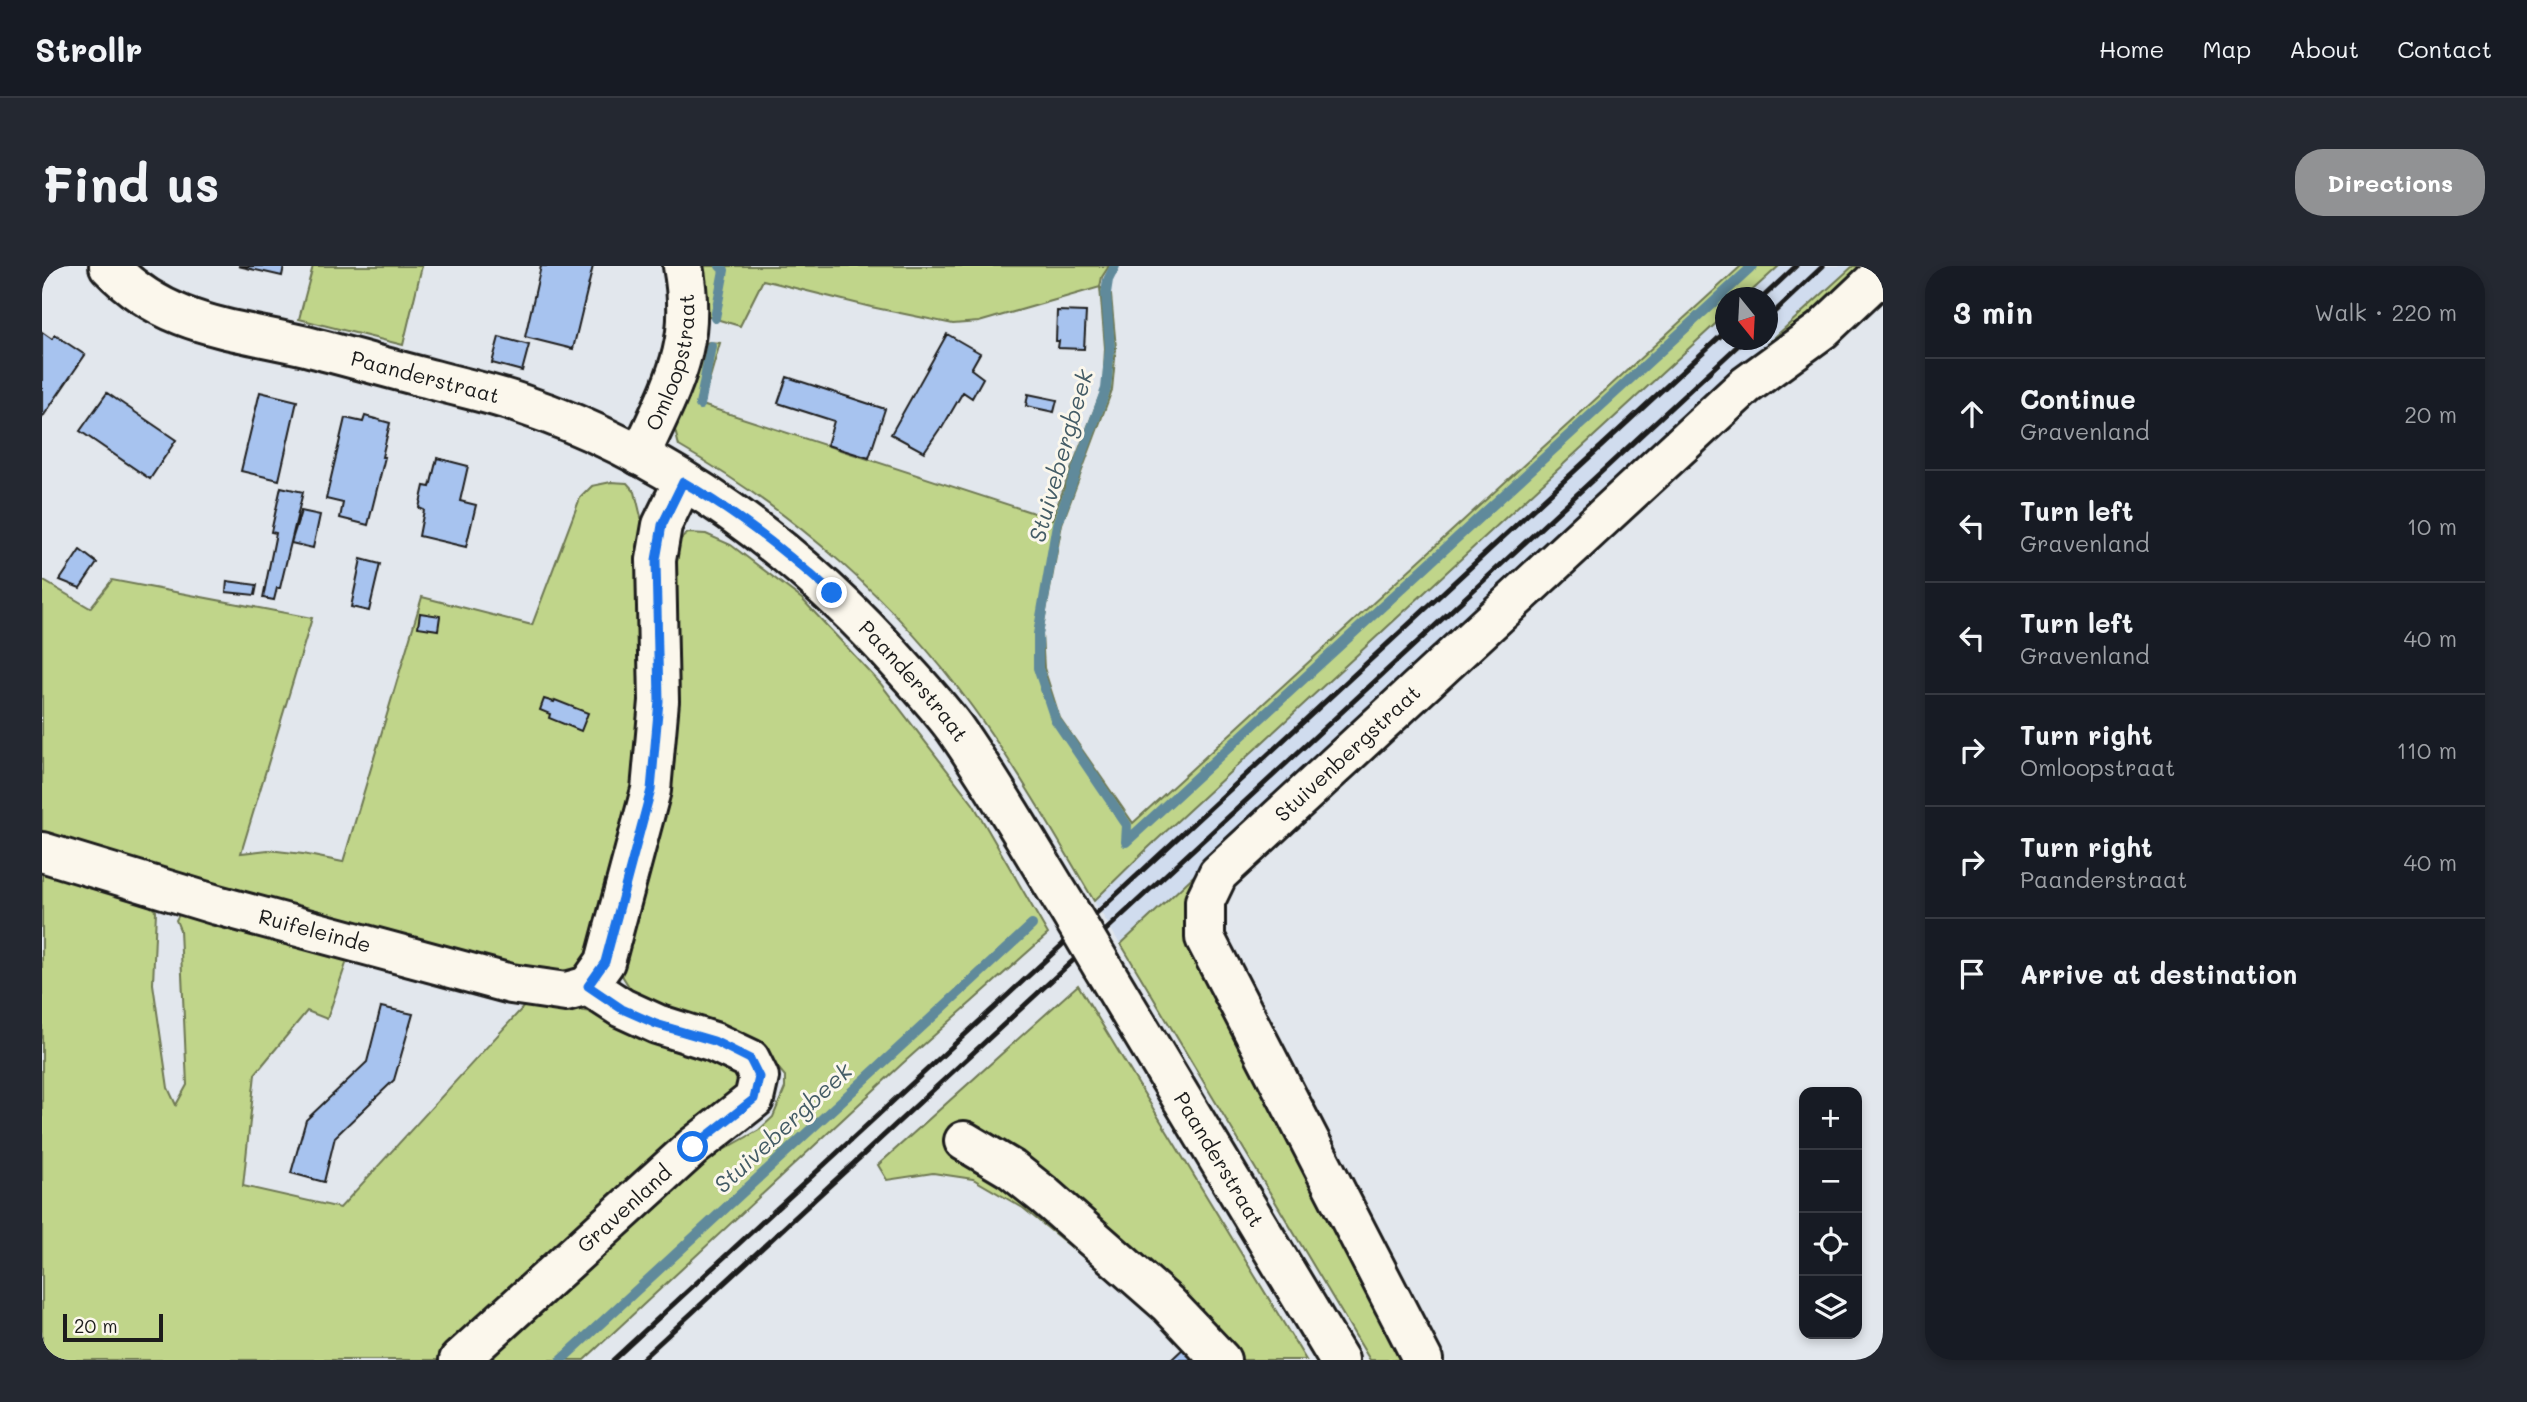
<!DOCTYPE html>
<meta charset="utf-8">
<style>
body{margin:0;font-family:Mali,sans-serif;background:#242831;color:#f1f3f6}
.controls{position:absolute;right:21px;bottom:21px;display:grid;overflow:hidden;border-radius:14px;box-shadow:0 4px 10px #0003}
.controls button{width:63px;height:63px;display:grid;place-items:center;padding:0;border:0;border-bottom:2px solid #363941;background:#171b24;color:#f1f3f6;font:35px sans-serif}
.compass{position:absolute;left:1673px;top:21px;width:63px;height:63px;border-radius:50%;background:#171b24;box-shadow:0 4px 10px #0003;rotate:162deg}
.scale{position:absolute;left:21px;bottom:18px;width:100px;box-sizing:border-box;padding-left:7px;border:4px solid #1c1c1c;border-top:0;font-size:19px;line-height:24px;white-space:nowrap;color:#1c1c1c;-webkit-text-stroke:5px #fbf7ec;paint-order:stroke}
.stop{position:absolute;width:21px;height:21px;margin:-16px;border:5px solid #1a73e8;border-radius:50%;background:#fff}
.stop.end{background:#1a73e8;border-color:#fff;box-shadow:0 2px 7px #0008}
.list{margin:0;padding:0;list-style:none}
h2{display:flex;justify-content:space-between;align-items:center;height:91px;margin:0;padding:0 28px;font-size:30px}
h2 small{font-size:23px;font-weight:400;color:#9ea1a6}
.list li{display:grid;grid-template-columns:46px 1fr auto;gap:21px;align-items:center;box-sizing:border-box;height:112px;padding:0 28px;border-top:2px solid #363941}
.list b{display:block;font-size:26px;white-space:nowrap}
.list p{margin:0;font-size:23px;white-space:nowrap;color:#9ea1a6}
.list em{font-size:23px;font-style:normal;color:#9ea1a6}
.icon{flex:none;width:38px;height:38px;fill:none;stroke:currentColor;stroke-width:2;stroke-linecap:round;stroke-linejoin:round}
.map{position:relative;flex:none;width:1841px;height:1094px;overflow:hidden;border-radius:28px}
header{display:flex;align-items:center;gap:42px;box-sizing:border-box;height:98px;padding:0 35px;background:#171b24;border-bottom:2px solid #363941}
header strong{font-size:33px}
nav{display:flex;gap:38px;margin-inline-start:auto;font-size:24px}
.intro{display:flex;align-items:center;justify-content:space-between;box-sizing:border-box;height:168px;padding:0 42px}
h1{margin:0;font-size:49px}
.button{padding:18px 32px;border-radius:28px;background:#919294;color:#fff;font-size:24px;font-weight:700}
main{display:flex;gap:42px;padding:0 42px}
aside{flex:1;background:#171b24;border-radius:28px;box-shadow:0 4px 10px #0003}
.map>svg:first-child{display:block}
.built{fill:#d0dcee}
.green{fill:#c0d58a;stroke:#6e7853;stroke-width:2}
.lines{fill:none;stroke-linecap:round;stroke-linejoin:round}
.stream{stroke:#608a9b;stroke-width:10}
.building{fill:#a7c3ef;stroke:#1c1c1c;stroke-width:2}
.minor-casing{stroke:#1c1c1c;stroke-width:44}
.minor{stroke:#fbf7ec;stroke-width:38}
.rail{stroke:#1c1c1c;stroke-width:5}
.minor-bridge-casing{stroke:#1c1c1c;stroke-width:44;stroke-linecap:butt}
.minor-bridge{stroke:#fbf7ec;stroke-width:38}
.route{stroke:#1a73e8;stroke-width:9}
.labels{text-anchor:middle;stroke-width:6;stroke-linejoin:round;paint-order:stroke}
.street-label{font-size:21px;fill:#1c1c1c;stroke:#fbf7ec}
.water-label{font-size:23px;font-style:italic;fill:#445c66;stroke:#fbf7ec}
</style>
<header>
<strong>Strollr</strong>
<nav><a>Home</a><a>Map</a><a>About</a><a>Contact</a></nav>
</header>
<div class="intro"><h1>Find us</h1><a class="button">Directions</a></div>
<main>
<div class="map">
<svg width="1841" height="1094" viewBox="0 0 1841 1094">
<rect width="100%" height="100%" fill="#e2e7ed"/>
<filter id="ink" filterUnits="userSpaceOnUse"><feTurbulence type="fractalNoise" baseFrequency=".0143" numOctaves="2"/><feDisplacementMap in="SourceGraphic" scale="14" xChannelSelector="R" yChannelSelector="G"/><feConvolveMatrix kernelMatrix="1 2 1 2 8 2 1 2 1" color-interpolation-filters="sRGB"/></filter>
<g filter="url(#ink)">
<!-- built -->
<path class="built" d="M1722,0H1810L1078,678L1046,625L1683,36L1684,74H1726V32L1688,31Z"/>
<!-- green -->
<path class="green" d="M271,0H380L361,79L257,53Z
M653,0H1067L1060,11L1058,21L1069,29L1074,82L1070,124L1020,258L1000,367L1002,402L1018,452L1091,557L1699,0H1737L1703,31L1684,32L1683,49L1106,582L1052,635C1014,570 976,504 931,442C853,335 752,246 637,180L632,160L656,80L667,76L678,77L660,139L1010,253L1061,121L1063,82L1058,21L937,56L911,58L829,41L721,14L698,60L660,49Z
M1811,0H1830L1157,619L1373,1094H1328L1079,678L1551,236Z
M569,216L585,217L593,226L600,255L602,459L597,506L552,695L517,715L0,574V314L48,342L70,314L270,352L199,587L226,584L261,588L301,596L380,331L490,359L538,232L550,220Z
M646,267L664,268L689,279L760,333L838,417L931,538L1006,668L860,798L542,1094H436L632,912L717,864L731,851L743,822V810L729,793L591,727L581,711L576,694L634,277Z
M0,605L101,634L114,645L111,718L126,822L134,839L145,819L138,664L134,654L142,640L306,692L285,753L265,745L213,808L201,920L298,942L485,737L549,746L691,793L704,817L408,1094H0Z
M1036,719L1264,1094H1196L1092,1032L981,942L931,913L891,907L845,914L836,899Z"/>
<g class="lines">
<!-- stream -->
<path class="stream" d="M1073,0L1066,14L1064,27L1068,82L1064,123L1015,258L996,368V402L1013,453L1085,559L1084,576
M673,52L682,4L678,0
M658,139L669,80
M1084,576L1711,0
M519,1094L990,659"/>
</g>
<!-- building -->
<path class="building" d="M196,0H242L240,10Z
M499,0H551L531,83L483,71Z
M1015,45L1044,46L1042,83L1016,82L1017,75H1014Z
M0,66L10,73L13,69L43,89L0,152Z
M905,68L938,87L929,103L941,112L930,132L921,126L900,162L899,161L882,186L849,168Z
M457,71L487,79L480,105L450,97Z
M745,111L843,143L827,192L785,179L792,155L736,137Z
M218,126L255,135L237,214L199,205Z
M65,127L134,174L108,213L38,165Z
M986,128L1015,134L1012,146L984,140Z
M323,150L348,157L340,191H343L326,259L298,252L301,237L284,233L303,152L321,156Z
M395,192L426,200L418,235L434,239L424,281L377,270L382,244L377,242L382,220L388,221Z
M239,221L261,226L238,322H235L232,334L221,332L234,267L229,266Z
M259,245L278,249L271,282L249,277Z
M38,284L55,297L38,322L18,314Z
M319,293L338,298L327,345L309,341Z
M185,315L215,319L213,329L184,326Z
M378,347L398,350L396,364L376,361Z
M502,433L512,436L513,434L546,447L539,465L507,452L508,448L498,444Z
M339,741L371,748L352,814L293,871L282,916L249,907L264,854L325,796Z
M1146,1078L1161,1094H1129Z"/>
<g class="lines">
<!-- minor casing -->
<g class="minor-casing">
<g id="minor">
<path id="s1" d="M67,0C123,60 188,62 264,80C307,91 349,103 392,114C421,122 451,128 479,138C629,188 758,285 862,403C880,423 900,444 916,467C955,523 989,583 1025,641"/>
<path id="s2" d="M598,190C630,119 656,81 641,0"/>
<path id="s3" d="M0,586L175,639L469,718L524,726L546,720"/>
<path id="s4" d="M1060,700L1297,1094"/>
<path d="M546,720L563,696L609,524L617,435L614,294L620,259L641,216"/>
<path d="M922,875L969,903L1003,930L1126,1038L1179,1094"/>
<path id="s5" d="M417,1094L651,881L712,833L717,811L708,793L672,776L615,758L580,742L546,720"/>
<path id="s6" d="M1381,1094L1163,672V635L1176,608L1703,120L1780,64L1835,12L1841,15"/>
</g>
</g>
<!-- minor -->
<use href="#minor" class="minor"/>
<!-- rail -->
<path class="rail" d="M1720,32L1754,0
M1726,52L1781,0
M571,1094L1684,65
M599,1094L1702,74"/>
<!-- minor-bridge casing -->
<g class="minor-bridge-casing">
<path id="minor-bridge" d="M1025,641L1060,700"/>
</g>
<!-- minor-bridge -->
<use href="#minor-bridge" class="minor-bridge"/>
</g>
</g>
<g class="lines" filter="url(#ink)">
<!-- route -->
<path class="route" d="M651,881L712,833L717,811L708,793L672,775L614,758L580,743L546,720L563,696L609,524L617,435L614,294L620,259L641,216C695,247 743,285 790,327"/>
</g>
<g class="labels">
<!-- street labels -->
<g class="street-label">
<text dy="7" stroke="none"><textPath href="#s2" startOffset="100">Omloopstraat</textPath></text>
<text dy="7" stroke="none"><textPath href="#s1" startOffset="340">Paanderstraat</textPath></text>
<text dy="7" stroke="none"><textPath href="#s1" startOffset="926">Paanderstraat</textPath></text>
<text dy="7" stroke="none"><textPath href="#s6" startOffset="719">Stuivenbergstraat</textPath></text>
<text dy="7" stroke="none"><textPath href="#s3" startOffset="284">Ruifeleinde</textPath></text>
<text dy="7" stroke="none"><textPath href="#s4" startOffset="226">Paanderstraat</textPath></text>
<text dy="7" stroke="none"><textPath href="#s5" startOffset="224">Gravenland</textPath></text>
</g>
<!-- water labels -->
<g class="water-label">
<text transform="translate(1019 190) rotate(-74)" y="8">Stuivebergbeek</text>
<text transform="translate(741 862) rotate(-43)" y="8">Stuivebergbeek</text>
</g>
</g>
</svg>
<div class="controls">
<button>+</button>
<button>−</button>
<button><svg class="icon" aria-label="locate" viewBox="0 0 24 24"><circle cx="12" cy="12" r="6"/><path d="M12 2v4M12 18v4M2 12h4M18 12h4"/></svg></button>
<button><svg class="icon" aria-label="layers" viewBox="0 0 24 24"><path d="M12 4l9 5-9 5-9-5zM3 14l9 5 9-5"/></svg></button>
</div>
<svg class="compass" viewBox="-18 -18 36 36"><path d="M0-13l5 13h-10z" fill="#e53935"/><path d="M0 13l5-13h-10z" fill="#9ea1a6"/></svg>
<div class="scale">20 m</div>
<div class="stop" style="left:651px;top:881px"></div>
<div class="stop end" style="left:790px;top:327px"></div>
</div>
<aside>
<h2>3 min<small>Walk · 220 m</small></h2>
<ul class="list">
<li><svg class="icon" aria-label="ahead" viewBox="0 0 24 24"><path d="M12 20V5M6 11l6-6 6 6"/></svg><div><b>Continue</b><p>Gravenland</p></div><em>20 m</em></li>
<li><svg class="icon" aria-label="left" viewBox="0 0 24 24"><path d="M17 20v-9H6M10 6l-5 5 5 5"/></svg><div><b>Turn left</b><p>Gravenland</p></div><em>10 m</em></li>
<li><svg class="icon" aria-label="left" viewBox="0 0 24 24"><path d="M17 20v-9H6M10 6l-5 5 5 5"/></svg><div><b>Turn left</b><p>Gravenland</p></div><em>40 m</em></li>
<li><svg class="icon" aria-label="right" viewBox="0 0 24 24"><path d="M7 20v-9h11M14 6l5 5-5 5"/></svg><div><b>Turn right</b><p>Omloopstraat</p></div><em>110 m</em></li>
<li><svg class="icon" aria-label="right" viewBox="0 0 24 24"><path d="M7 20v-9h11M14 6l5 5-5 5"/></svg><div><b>Turn right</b><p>Paanderstraat</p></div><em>40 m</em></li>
<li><svg class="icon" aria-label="arrive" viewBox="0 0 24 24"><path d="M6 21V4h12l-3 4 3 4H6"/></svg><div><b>Arrive at destination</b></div></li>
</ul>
</aside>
</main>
